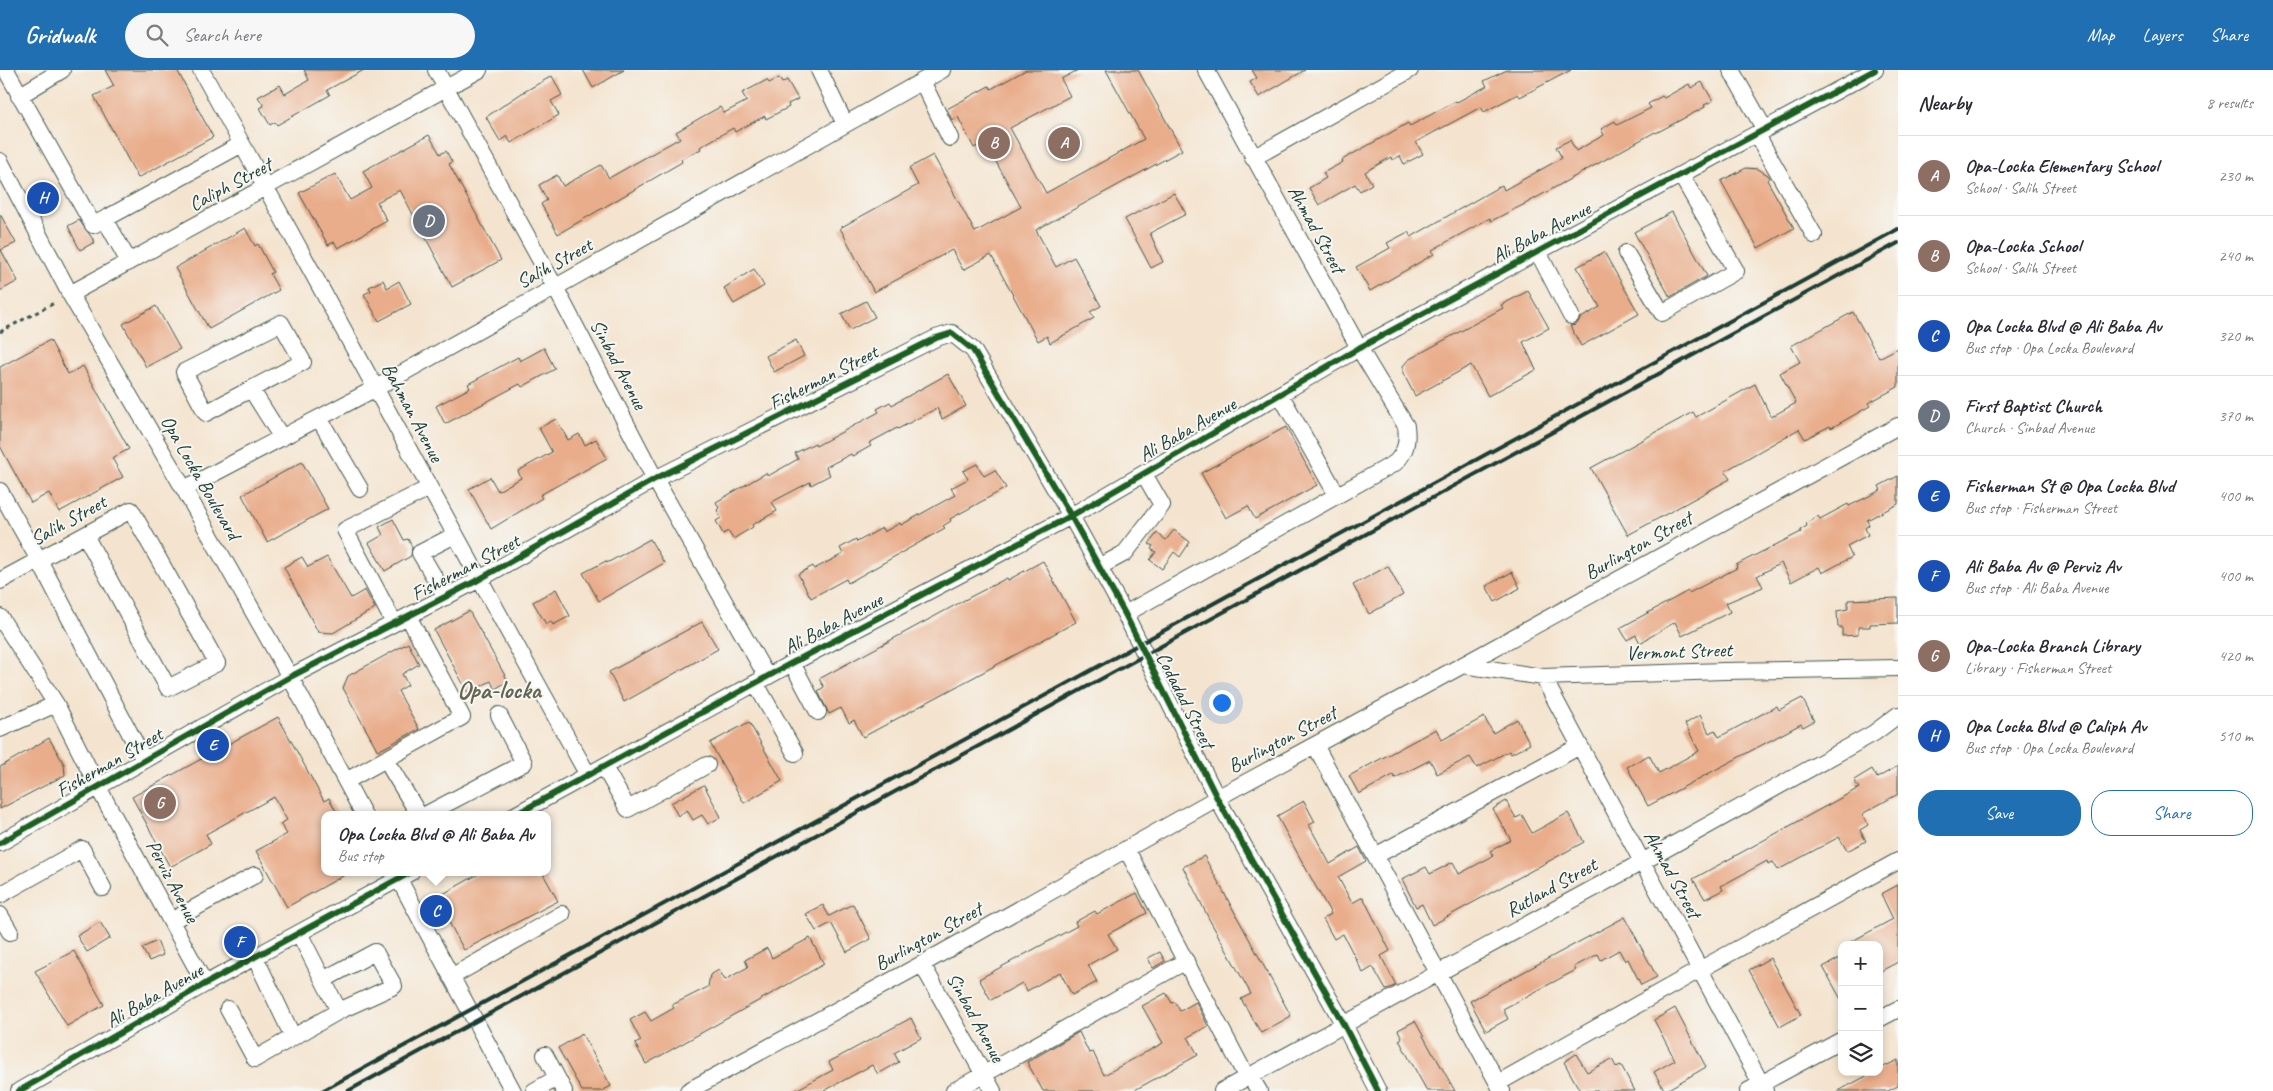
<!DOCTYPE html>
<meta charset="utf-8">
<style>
body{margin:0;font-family:Caveat,sans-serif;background:#f7f7f7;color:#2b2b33}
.controls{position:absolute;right:15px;bottom:15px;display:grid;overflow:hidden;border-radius:10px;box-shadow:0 2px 8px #0003}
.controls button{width:45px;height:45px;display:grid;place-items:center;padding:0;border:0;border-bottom:1px solid #e1e1e2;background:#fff;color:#2b2b33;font:25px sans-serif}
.you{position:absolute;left:1221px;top:632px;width:18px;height:18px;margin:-12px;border:4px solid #fff;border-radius:50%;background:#1a73e8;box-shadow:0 0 0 8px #1a73e833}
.badge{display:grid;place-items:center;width:32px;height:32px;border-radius:50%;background:#1f6fb2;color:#fff;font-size:16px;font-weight:700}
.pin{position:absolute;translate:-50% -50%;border:2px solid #fff;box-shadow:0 1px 5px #0006}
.popup{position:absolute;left:321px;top:741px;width:230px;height:65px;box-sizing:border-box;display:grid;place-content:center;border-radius:10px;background:#fff;filter:drop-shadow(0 1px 4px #0005);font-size:16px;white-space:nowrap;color:#7c7c81}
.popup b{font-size:19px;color:#2b2b33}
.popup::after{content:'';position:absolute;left:50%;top:100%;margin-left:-10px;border:10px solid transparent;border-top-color:#fff}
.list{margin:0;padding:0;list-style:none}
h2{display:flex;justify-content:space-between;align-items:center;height:65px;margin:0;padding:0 20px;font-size:21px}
h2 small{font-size:16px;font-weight:400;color:#7c7c81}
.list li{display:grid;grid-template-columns:32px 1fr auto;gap:15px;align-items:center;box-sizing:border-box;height:80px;padding:0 20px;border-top:1px solid #e1e1e2}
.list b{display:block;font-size:19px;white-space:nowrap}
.list p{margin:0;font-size:16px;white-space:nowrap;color:#7c7c81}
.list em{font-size:16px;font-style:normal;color:#7c7c81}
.actions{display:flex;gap:10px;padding:15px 20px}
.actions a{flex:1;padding:11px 0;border:1px solid #1f6fb2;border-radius:20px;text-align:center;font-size:18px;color:#1f6fb2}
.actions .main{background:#1f6fb2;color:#fff}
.icon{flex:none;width:28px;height:28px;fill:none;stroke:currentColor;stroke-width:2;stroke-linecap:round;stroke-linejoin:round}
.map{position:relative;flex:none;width:1898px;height:1021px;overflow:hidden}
header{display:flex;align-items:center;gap:30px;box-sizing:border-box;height:70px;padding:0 25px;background:#1f6fb2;color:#fff}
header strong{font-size:24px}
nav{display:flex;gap:28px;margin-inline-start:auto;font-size:18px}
.search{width:350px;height:45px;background:#f7f7f7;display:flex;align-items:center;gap:12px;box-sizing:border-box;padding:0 18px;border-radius:28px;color:#7c7c81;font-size:19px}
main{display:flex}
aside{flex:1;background:#fff}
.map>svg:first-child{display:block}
.building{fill:#e9ad8b}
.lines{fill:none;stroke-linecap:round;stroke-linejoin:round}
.minor-casing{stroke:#3f564b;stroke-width:18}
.path{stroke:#3f564b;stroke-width:3;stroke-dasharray:4 4;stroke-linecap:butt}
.minor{stroke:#fff;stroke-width:16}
.rail{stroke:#1f3d34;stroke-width:4}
.cycleway-casing{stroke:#f6f6f2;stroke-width:9}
.cycleway{stroke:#1b5e20;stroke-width:6}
.labels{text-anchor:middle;stroke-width:4;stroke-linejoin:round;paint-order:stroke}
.street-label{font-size:20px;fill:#1f3d34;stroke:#f6f6f2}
.district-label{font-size:25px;font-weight:bold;fill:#666452;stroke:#f6f6f2}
</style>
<header>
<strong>Gridwalk</strong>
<div class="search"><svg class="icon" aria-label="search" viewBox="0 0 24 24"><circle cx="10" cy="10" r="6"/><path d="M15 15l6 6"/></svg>Search here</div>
<nav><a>Map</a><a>Layers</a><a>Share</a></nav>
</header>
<main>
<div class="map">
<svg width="1898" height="1021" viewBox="0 0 1898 1021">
<rect width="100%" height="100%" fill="#f6f6f2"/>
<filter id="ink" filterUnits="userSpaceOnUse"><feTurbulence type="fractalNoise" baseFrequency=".02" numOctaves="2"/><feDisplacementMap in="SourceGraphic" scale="10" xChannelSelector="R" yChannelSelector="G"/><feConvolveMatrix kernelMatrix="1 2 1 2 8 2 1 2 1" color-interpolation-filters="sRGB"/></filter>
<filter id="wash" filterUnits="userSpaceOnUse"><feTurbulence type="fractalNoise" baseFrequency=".0096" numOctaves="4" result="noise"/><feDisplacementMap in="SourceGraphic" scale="20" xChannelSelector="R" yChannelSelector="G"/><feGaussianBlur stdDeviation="1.12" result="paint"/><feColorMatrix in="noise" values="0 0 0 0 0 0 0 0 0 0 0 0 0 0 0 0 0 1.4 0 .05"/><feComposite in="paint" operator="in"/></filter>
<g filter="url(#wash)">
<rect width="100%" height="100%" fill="#f4e4cf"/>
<g id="blocks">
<!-- building -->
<path class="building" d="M105,0H177L213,67L138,108L94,26L114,16Z
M304,0H364L327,20L330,25L277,55L275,52L270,55L260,38L264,36L258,27L280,15L285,24L309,10Z
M583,0H624L593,18Z
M1026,0H1078L1061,9L1070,26L1010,58L1046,123L1144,69L1106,0H1138L1182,80L1036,160L1056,197L1074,187L1101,236L1090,242L1094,248L1050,273L1047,266L1038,271L991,185L963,200L952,180L874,222L840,158L918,115L909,98L933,85L975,162L1021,137L985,72L974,78L958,47L952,50L947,39L989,16L991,19Z
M1252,0H1305L1259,27L1250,12L1257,8Z
M1507,0H1571L1520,27L1518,24L1484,42L1481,37L1416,72L1423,84L1404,94L1400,86L1392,90L1391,87L1365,102L1372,114L1360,121L1355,114L1319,135L1309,118L1326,108L1323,103L1343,92L1342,90L1408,53L1410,56L1456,31L1457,32L1487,16L1484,11Z
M552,6L562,25L551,31L559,45L511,73L507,66L500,71L486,47L522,23Z
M779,8L782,13L787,10L798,29L788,34L789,37L766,49L765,46L735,62L733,58L700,77L701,79L681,89L682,92L558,164L541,134L547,130L539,115L557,105L563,116L601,95L609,108L680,68L676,62L700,48L720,37L724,43L747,31L742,23L767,10L769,13Z
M1702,12L1713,31L1704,35L1705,37L1656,63L1655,62L1525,134L1491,151L1490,148L1432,180L1434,184L1370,221L1356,197L1390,178L1387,173L1408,162L1411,167L1502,115L1504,120L1562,88L1556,77L1570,70L1576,81L1604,65L1601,59L1615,51L1617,55L1651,38L1648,34L1662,26L1664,28L1689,14L1691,18Z
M429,65L440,84L446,81L452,92L449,94L501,190L452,217L400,120L377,132L387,151L338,178L334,172L328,175L299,123L335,104L350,130L372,118L363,101Z
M1746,98L1758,99L1768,105L1770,108L1767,110L1794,158L1758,178L1721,111Z
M1174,123L1186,144L1150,163L1163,192L1151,198L1125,149Z
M1672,142L1707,206L1670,227L1634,162Z
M0,144L16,173L1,180L18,211L0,221Z
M79,150L95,172L80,180L68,156Z
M245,158L255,176L258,174L273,202L270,204L279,220L209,259L175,198Z
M1604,182L1639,244L1581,276L1570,256L1576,255L1581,248L1600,237L1577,197Z
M754,199L764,216L734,234L724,218Z
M383,210L387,218L399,211L411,234L379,251L364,224L371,221L369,217Z
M1528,221L1549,258L1523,272L1536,300L1488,326L1471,295L1415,326L1403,303V296L1408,290L1503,238L1501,235Z
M866,231L875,247L850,260L841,244Z
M156,236L180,279L146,297L123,254Z
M1853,242L1879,288L1898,278V317L1868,333L1870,336L1831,358L1830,356L1805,369L1799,359L1725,401L1730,409L1628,465L1591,398L1693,342L1696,347L1755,314L1771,347L1796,333L1780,303L1800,292L1791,276Z
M50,270L68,304L83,296L129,379L112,388L123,407L59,442L49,423L31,433L0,376V297Z
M796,270L804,286L774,302L766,286Z
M544,278L555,299L522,317L520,314L445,354L436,336L470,318L468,314L518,287L520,291Z
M948,304L966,336L942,349L937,338L898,359L897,358L869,373L871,376L855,385L852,386L851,384L826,397L830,405L811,415L810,412L772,432L777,441L752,455L753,457L733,469L728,461L723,464L716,451L721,448L717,440L719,438L716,432L766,403L768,406L798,389L795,383L815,373L816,376L879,342L877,339L890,332L892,335Z
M556,349L568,370L579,364L585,375L596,369L607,388L540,425L542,428L491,459L469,419L490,407L498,421L521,408L518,401L552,382L539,358Z
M1286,357L1317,415L1255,449L1248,436L1226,448L1201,403Z
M302,392L328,439L267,472L242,425Z
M977,394L984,406L995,400L1006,418L950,449L951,451L943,456L945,458L848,513L846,509L811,528L798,504L813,496L814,499L843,484L840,478L856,469L857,472L882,458L884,462L900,453L901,455L955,425L951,418L968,409L963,401Z
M1898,406V434L1867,450L1869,455L1865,458L1868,465L1847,476L1852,487L1822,503L1819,497L1791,512L1781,493L1757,506L1763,517L1726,533L1730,542L1682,566L1675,552L1640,573L1636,565L1627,570L1620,558L1688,521L1689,523L1737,498L1736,495L1801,462L1800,460L1807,456L1806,453L1818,446L1820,449L1848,434L1849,436L1881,420L1879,416Z
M393,449L404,470L408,469L412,477L411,486L385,501L369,473L383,465L379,457Z
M1174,460L1190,472L1180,487L1174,482L1162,499L1150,490L1156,482L1151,479L1153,476L1149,474L1157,463L1166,470Z
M650,469L664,493L599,531L583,503L606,491L607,493Z
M302,487L308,497L327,487L351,528L365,520L375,538L333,563L318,562L284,497Z
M1043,491L1076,552L863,667L854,650L849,653L841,638L829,644L818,621L824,617L819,609L972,526L1007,508L1008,510Z
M1388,496L1403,525L1369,544L1353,515Z
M1512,502L1520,518L1495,532L1486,516Z
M556,519L570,546L553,555L551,551L546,554L533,532Z
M1898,528V553L1870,554V557H1858V565L1842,566V557H1838L1837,541L1848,539V530Z
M469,541L508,611L495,619L491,611L468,623L434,560Z
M702,552L718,579L624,632L609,602Z
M408,573L419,594L402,604L408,615L398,621L419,659L378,681L343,618L348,606Z
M1802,628L1814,651L1803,657L1801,654L1648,736L1627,697L1649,685L1659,703L1699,681L1685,654L1700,645L1709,663L1715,660L1719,667L1777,636L1779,640Z
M278,647L324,731L329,728L338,745H325V802H350L287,837L256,781L287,764L280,754L287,750L274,727L206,764L211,774L170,797L132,727Z
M1484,647L1493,663L1517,649L1530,674L1511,684L1509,681L1477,698L1470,687L1437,704L1430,690L1395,708L1393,705L1359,724L1349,706L1436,659L1442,670Z
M749,652L782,711L744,733L710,673Z
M49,668L64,694L65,705L0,739V697Z
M1898,696V724L1862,744L1868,755L1860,760L1866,771L1847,781L1839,767L1778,800L1773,792L1768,794L1767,791L1721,816L1723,820L1705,829L1693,809L1859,718L1854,710L1872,699L1877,708Z
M704,715L721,747L708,754L702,745L693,750L687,740L678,746L671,733Z
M1304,731L1315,752L1309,755L1330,794L1359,777L1366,791L1338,807L1352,833L1363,827L1390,881L1381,886L1396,915L1386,920L1373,897L1363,903L1343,864L1334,869L1323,849L1331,844L1277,746Z
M1506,731L1516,748L1522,745L1532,763L1568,743L1584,772L1432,855L1422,834L1416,837L1402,809L1426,797L1430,804L1453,792L1459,804L1493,786L1490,781L1511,770L1493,739Z
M1204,786L1291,946L1261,963L1241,929L1251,924L1209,849L1183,797Z
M482,802H542L558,831L464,880L436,828Z
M1898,815V892L1879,902V875H1845L1893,849L1881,824Z
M1137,823L1147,843L1108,864L1117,879L1088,895L1097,912L1072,925L1060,902L1027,921L1022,913L991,930L979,909L1077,856L1075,852L1095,841L1097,844Z
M853,834L871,869L847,882L831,853L816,861L806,844L823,835L829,846Z
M1625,847L1657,907L1641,915L1628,889L1625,891L1619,880L1601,890L1598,884L1574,897L1576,900L1503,939L1508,949L1486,961L1470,931Z
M100,852L110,868L87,882L77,866Z
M810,868L824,894L646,994L635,974L641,971L630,950L645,942L651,951L674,938L672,935L708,917L710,905L719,900L725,910L748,897L745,890L767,878L772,888Z
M157,871L163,885L149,891L142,878Z
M74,881L104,935L67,956L35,901Z
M1160,882L1165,891L1153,898L1148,888Z
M1842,887V931L1823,897Z
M1770,888L1801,945L1780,957L1749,900Z
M1166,923L1172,933L1175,932L1180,941L1196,932L1208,956L1188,967L1198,985L1133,1021H1043L1027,992L1079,962L1089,983L1093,982L1104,1005L1163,973L1142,936Z
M1675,938L1706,997L1665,1021L1654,1002L1675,990L1654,950Z
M911,948L921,968L894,983L899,992L878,1004L872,995L824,1021H794L833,1000L829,992Z
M1415,951L1433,984H1434L1455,1021H1427L1399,970L1402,968L1398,960Z
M582,964L611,1016L602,1021H582L558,978Z
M1576,984L1587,1002L1612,989L1616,997L1621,995L1635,1021H1580L1564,992Z
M1898,990V1016L1888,1021H1838L1874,1002H1879V999Z"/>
</g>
</g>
<g filter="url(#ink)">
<use href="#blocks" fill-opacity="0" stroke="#3f564b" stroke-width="1"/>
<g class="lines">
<!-- minor casing -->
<g class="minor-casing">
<path id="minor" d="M6,0L93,155L105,149
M201,0C331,234 457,471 588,705
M436,0L555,217L655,409L767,607
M819,0L845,54
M1731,0L1765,60
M922,11L950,68
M19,26L62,0
M1757,65L1814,165
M1253,88L1410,0
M0,91L70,224L184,419L290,607L364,745
M1538,182L1571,246
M1626,183L1662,243L1736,201L1681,105
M129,192L105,149L242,74
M70,224L479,0
M251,319L206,343L184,302L281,253L303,292L251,319L282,368
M1280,324L1337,425
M319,348L360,419
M184,419L376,318L942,0
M0,421L39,490L144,690
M1099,497L1125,483L1162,435L1144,404
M0,511L131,440L217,593L168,618L85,465
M446,527L420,483L455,465
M1125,544L1395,393C1406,382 1408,372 1406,356L1359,278L1206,0
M0,547L56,634L98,717L205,914
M394,553L345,460L429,418
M792,593L818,642
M1463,595L1543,607L1724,601L1898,598
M1543,607L1765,1021
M756,614L795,683
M0,659L56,634
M1315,675L1502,1021
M604,697L628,739L707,695
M392,700L419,745
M346,711L462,647L408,546
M425,745L524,693L499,645
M515,745L792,593L1071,446L1359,278L1875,0
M0,773L290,607L478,510L655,409L936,268L952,263L973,280L1071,446L1125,544L1217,728L1344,955L1378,1021
M1127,780L1247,1008
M1375,786L1580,676
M395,802L513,1021
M0,825L82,779L103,818
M0,845L10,862
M171,851L255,805
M299,863L339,941
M255,887L293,967
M922,894L993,1021
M451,907L562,844
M228,939L255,989L339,941L394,916L375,882L323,910
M1879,949L1898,939
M545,985L564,1021
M1250,1006L1259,1021
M1498,1013L1701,899L1898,791
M19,1021L205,914L411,802
M534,1021L557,1008
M688,1021L922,894L1217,728L1463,595L1898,356
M954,1021L1186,891
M1222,1021L1642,792L1874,663L1898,645
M1748,1021L1842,970"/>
</g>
<!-- path -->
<path class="path" d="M0,262L56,232"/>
<!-- minor -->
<use href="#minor" class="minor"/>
<!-- rail -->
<path class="rail" d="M322,1021L1898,159
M348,1021L1898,173"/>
<!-- cycleway casing -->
<g class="cycleway-casing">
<path id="cycleway" d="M515,745L792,593L1071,446L1359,278L1875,0
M0,773L290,607L478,510L655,409L936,268L952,263L973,280L1071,446L1125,544L1217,728L1344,955L1378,1021
M19,1021L205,914L411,802"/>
</g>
<!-- cycleway -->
<use href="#cycleway" class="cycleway"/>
</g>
</g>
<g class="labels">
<!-- street labels -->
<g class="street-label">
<text transform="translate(230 114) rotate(-28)" y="7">Caliph Street</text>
<text transform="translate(1317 159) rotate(61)" y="7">Ahmad Street</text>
<text transform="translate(1541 162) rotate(-28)" y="7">Ali Baba Avenue</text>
<text transform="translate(554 193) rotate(-29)" y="7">Salih Street</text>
<text transform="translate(619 294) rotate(62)" y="7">Sinbad Avenue</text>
<text transform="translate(823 307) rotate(-27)" y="7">Fisherman Street</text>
<text transform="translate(413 342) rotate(62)" y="7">Bahman Avenue</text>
<text transform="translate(1187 359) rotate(-30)" y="7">Ali Baba Avenue</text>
<text transform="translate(201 407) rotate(60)" y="7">Opa Locka Boulevard</text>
<text transform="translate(68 450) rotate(-29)" y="7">Salih Street</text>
<text transform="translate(1638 475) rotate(-29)" y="7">Burlington Street</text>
<text transform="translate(465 497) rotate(-28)" y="7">Fisherman Street</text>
<text transform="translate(833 553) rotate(-28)" y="7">Ali Baba Avenue</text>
<text transform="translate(1679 581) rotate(-2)" y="7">Vermont Street</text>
<text transform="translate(1186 630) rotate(63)" y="7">Codadad Street</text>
<text transform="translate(1282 669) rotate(-28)" y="7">Burlington Street</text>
<text transform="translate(109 692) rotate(-30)" y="7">Fisherman Street</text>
<text transform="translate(1673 804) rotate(61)" y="7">Ahmad Street</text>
<text transform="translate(173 811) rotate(62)" y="7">Perviz Avenue</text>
<text transform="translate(1551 817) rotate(-29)" y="7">Rutland Street</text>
<text transform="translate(928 866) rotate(-29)" y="7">Burlington Street</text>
<text transform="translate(154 925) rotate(-30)" y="7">Ali Baba Avenue</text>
<text transform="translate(976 947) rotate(61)" y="7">Sinbad Avenue</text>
</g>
<!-- district labels -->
<g class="district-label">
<text x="499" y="628">Opa-locka</text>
</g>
</g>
</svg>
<div class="controls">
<button>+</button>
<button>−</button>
<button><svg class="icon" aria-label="layers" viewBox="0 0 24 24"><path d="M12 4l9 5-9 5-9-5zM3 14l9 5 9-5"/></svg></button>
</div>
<div class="you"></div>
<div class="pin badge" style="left:1064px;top:73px;background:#8d6e63">A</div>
<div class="pin badge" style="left:994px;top:73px;background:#8d6e63">B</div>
<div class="pin badge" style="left:436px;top:841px;background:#1a4fb4">C</div>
<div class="popup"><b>Opa Locka Blvd @ Ali Baba Av</b>Bus stop</div>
<div class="pin badge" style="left:429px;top:151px;background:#6b7280">D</div>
<div class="pin badge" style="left:213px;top:675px;background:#1a4fb4">E</div>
<div class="pin badge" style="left:240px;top:872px;background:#1a4fb4">F</div>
<div class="pin badge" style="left:160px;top:733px;background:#8d6e63">G</div>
<div class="pin badge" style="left:43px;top:128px;background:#1a4fb4">H</div>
</div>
<aside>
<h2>Nearby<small>8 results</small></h2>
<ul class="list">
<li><span class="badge" style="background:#8d6e63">A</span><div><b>Opa-Locka Elementary School</b><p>School · Salih Street</p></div><em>230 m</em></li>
<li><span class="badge" style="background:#8d6e63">B</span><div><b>Opa-Locka School</b><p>School · Salih Street</p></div><em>240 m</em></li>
<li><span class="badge" style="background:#1a4fb4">C</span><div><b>Opa Locka Blvd @ Ali Baba Av</b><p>Bus stop · Opa Locka Boulevard</p></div><em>320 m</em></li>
<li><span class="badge" style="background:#6b7280">D</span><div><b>First Baptist Church</b><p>Church · Sinbad Avenue</p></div><em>370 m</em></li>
<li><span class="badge" style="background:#1a4fb4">E</span><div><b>Fisherman St @ Opa Locka Blvd</b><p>Bus stop · Fisherman Street</p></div><em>400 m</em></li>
<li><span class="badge" style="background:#1a4fb4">F</span><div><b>Ali Baba Av @ Perviz Av</b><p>Bus stop · Ali Baba Avenue</p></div><em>400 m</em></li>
<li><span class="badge" style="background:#8d6e63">G</span><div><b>Opa-Locka Branch Library</b><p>Library · Fisherman Street</p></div><em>420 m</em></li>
<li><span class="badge" style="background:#1a4fb4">H</span><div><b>Opa Locka Blvd @ Caliph Av</b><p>Bus stop · Opa Locka Boulevard</p></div><em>510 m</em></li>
</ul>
<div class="actions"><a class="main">Save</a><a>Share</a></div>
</aside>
</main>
